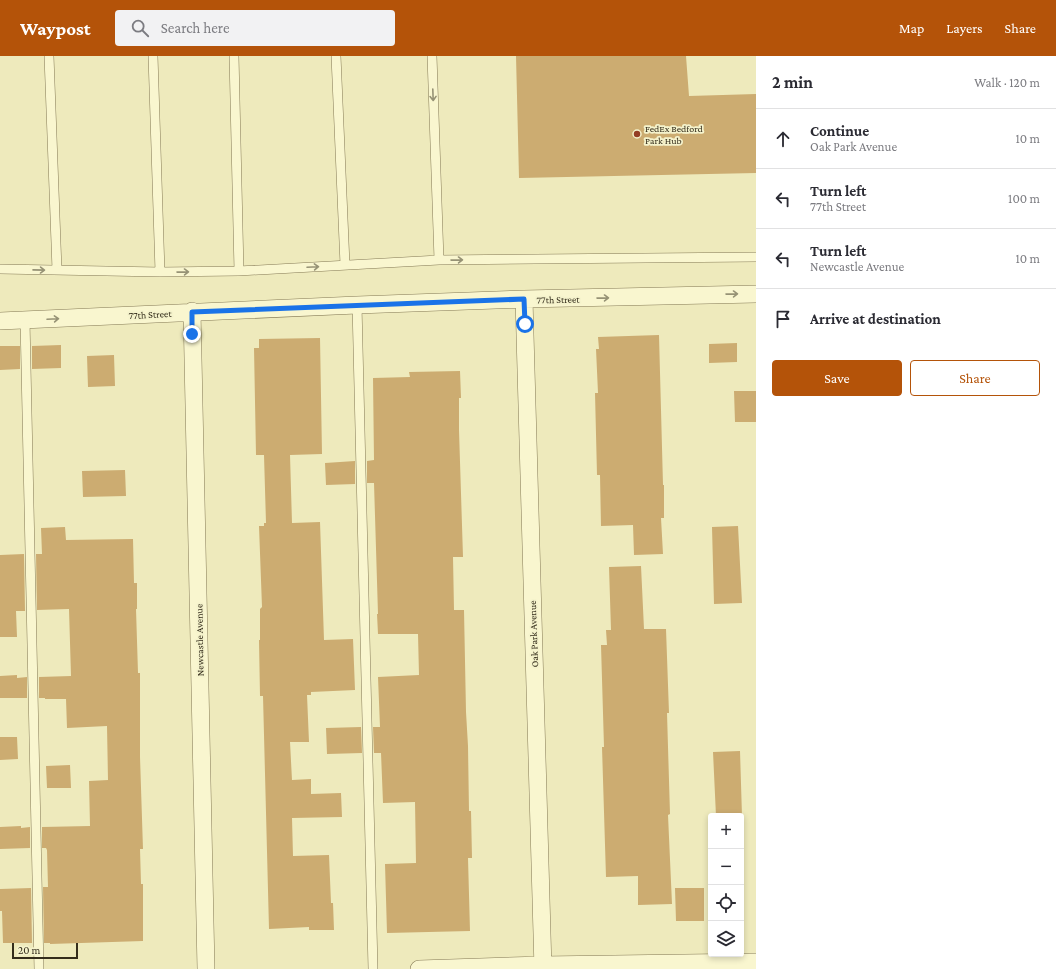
<!DOCTYPE html>
<meta charset="utf-8">
<style>
body{margin:0;font-family:"Crimson Pro",serif;background:#f2f2f3;color:#2b2b33}
.controls{position:absolute;right:12px;bottom:12px;display:grid;overflow:hidden;border-radius:4px;box-shadow:0 2px 6px #0003}
.controls button{width:36px;height:36px;display:grid;place-items:center;padding:0;border:0;border-bottom:1px solid #e1e1e2;background:#fff;color:#2b2b33;font:20px sans-serif}
.scale{position:absolute;left:12px;bottom:10px;width:66px;box-sizing:border-box;padding-left:4px;border:2px solid #342d1b;border-top:0;font-size:11px;line-height:14px;white-space:nowrap;color:#342d1b;-webkit-text-stroke:3px #f5f3cc;paint-order:stroke}
.stop{position:absolute;width:12px;height:12px;margin:-9px;border:3px solid #1a73e8;border-radius:50%;background:#fff}
.stop.end{background:#1a73e8;border-color:#fff;box-shadow:0 1px 4px #0008}
.list{margin:0;padding:0;list-style:none}
h2{display:flex;justify-content:space-between;align-items:center;height:52px;margin:0;padding:0 16px;font-size:17px}
h2 small{font-size:13px;font-weight:400;color:#7c7c81}
.list li{display:grid;grid-template-columns:26px 1fr auto;gap:12px;align-items:center;box-sizing:border-box;height:60px;padding:0 16px;border-top:1px solid #e1e1e2}
.list b{display:block;font-size:15px;white-space:nowrap}
.list p{margin:0;font-size:13px;white-space:nowrap;color:#7c7c81}
.list em{font-size:13px;font-style:normal;color:#7c7c81}
.actions{display:flex;gap:8px;padding:12px 16px}
.actions a{flex:1;padding:9px 0;border:1px solid #b45309;border-radius:4px;text-align:center;font-size:14px;color:#b45309}
.actions .main{background:#b45309;color:#fff}
.icon{flex:none;width:22px;height:22px;fill:none;stroke:currentColor;stroke-width:2;stroke-linecap:round;stroke-linejoin:round}
.map{position:relative;flex:none;width:756px;height:913px;overflow:hidden}
header{display:flex;align-items:center;gap:24px;box-sizing:border-box;height:56px;padding:0 20px;background:#b45309;color:#fff}
header strong{font-size:19px}
nav{display:flex;gap:22px;margin-inline-start:auto;font-size:14px}
.search{width:280px;height:36px;background:#f2f2f3;display:flex;align-items:center;gap:10px;box-sizing:border-box;padding:0 14px;border-radius:4px;color:#7c7c81;font-size:15px}
main{display:flex}
aside{flex:1;background:#fff}
.map>svg:first-child{display:block}
.building{fill:#ccac71}
.lines{fill:none;stroke-linecap:round;stroke-linejoin:round}
.service-casing{stroke:#857a56;stroke-width:10}
.minor-casing{stroke:#857a56;stroke-width:18}
.service{stroke:#f9f6cf;stroke-width:9}
.minor{stroke:#f9f6cf;stroke-width:17}
.oneway{stroke:#969275}
.route{stroke:#1a73e8;stroke-width:5}
.poi-dot{fill:#943e25;stroke:#f5f3cc;stroke-width:1.5}
.labels{text-anchor:middle;stroke-width:3.5;stroke-linejoin:round;paint-order:stroke}
.poi-label{font-size:10px;fill:#342d1b;stroke:#f5f3cc;text-anchor:start}
.street-label{font-size:10px;fill:#342d1b;stroke:#f5f3cc}
</style>
<header>
<strong>Waypost</strong>
<div class="search"><svg class="icon" aria-label="search" viewBox="0 0 24 24"><circle cx="10" cy="10" r="6"/><path d="M15 15l6 6"/></svg>Search here</div>
<nav><a>Map</a><a>Layers</a><a>Share</a></nav>
</header>
<main>
<div class="map">
<svg width="756" height="913" viewBox="0 0 756 913">
<rect width="100%" height="100%" fill="#eeeabc"/>
<!-- building -->
<path class="building" d="M516,0H686L689,40L756,38V117L519,122Z
M659,279L663,429H664V462H661L663,498L634,499L633,469L601,470L600,419H597L595,337H598L596,293H599L598,281Z
M320,282L322,398L290,399L292,467L320,466L324,584L353,583L355,634L311,636V639H307L309,686H290L292,724L311,723V738L341,737L342,761L292,762L293,800L329,799L331,847H333L334,874H309V871L269,873L263,640H260L259,584H260V553L262,551L259,470H264V467H266L264,399H256L254,292H259V283Z
M737,287V306L709,307V288Z
M61,289V312L32,313V290Z
M0,290H20V313L0,314Z
M114,299L115,330L88,331L87,300Z
M460,315L461,342H459V374L463,501H453L454,554H464L466,656L468,690L469,755H471L472,802H468L470,875L387,877L385,808L416,807L415,746L383,747L381,697H374L373,671H380L378,621L419,619L418,578H378L377,558H378L374,427H367V405L374,404L373,322L410,321L409,316Z
M734,335H756V366H735Z
M355,405V428L326,429L325,407Z
M125,414L126,440L83,441L82,415Z
M738,470L742,547L714,548L712,471Z
M65,471L66,484L133,483L134,527H137V553H136L138,617H140V701L143,793H140L141,828H143V885L50,888V887H44L43,831H48L47,794L46,792H42V771L90,770L89,725L108,724L107,670L67,672L66,643H45V642H39V621L71,620L69,553L37,554L36,498H42L41,472Z
M24,498L25,555H16L17,581H0V499Z
M641,510L644,573H666L669,657H667L670,758L668,759L672,848L638,849V820L606,821L602,691H604L601,589H607L606,574H611L609,511Z
M17,619V622L27,621V642H0V620Z
M361,671L362,697L327,698L326,672Z
M0,681H17L18,703L0,704Z
M740,695L742,760H716L713,696Z
M70,709L71,732H47L46,710Z
M21,770V772L30,771V792L0,793V771Z
M31,832L32,887H3L2,855H0V833Z
M675,832H704V865H676Z"/>
<g class="lines">
<!-- service casing -->
<g class="service-casing">
<path id="service" d="M49,0L57,214
M153,0L160,216
M234,0L239,215
M336,0L345,209
M432,0L439,204
M0,213L160,216L239,215L439,204L756,201
M357,249L373,913
M25,264L39,913"/>
</g>
<!-- minor casing -->
<g class="minor-casing">
<path id="minor" d="M524,243L543,913
M192,255L206,913
M0,265L357,249L524,243L756,238
M419,913L543,909L756,906"/>
</g>
<!-- service -->
<use href="#service" class="service"/>
<!-- minor -->
<use href="#minor" class="minor"/>
</g>
<!-- one-way arrows -->
<defs><path id="oneway-shaft" d="M-6 0H5M1.5-3L5.5 0L1.5 3" fill="none" stroke-width="1.6" stroke-linecap="round" stroke-linejoin="round"/></defs>
<g class="oneway">
<use href="#oneway-shaft" transform="translate(433 39) rotate(88)"/>
<use href="#oneway-shaft" transform="translate(457 204) rotate(-1)"/>
<use href="#oneway-shaft" transform="translate(313 211) rotate(-3)"/>
<use href="#oneway-shaft" transform="translate(39 214) rotate(1)"/>
<use href="#oneway-shaft" transform="translate(183 216) rotate(-1)"/>
<use href="#oneway-shaft" transform="translate(732 238) rotate(-1)"/>
<use href="#oneway-shaft" transform="translate(603 242) rotate(-1)"/>
<use href="#oneway-shaft" transform="translate(53 263) rotate(-3)"/>
</g>
<g class="lines">
<!-- route -->
<path class="route" d="M192,278V256L524,243L525,268"/>
</g>
<!-- markers -->
<circle class="poi-dot" cx="637" cy="78" r="4"/>
<g class="labels">
<!-- poi labels -->
<g class="poi-label">
<text x="645" y="76">FedEx Bedford<tspan x="645" dy="12">Park Hub</tspan></text>
</g>
<!-- street labels -->
<g class="street-label">
<text transform="translate(558 243) rotate(-1)" y="4">77th Street</text>
<text transform="translate(150 258) rotate(-3)" y="4">77th Street</text>
<text transform="translate(533 578) rotate(-92)" y="4">Oak Park Avenue</text>
<text transform="translate(199 584) rotate(-91)" y="4">Newcastle Avenue</text>
</g>
</g>
</svg>
<div class="controls">
<button>+</button>
<button>−</button>
<button><svg class="icon" aria-label="locate" viewBox="0 0 24 24"><circle cx="12" cy="12" r="6"/><path d="M12 2v4M12 18v4M2 12h4M18 12h4"/></svg></button>
<button><svg class="icon" aria-label="layers" viewBox="0 0 24 24"><path d="M12 4l9 5-9 5-9-5zM3 14l9 5 9-5"/></svg></button>
</div>
<div class="scale">20 m</div>
<div class="stop" style="left:525px;top:268px"></div>
<div class="stop end" style="left:192px;top:278px"></div>
</div>
<aside>
<h2>2 min<small>Walk · 120 m</small></h2>
<ul class="list">
<li><svg class="icon" aria-label="ahead" viewBox="0 0 24 24"><path d="M12 20V5M6 11l6-6 6 6"/></svg><div><b>Continue</b><p>Oak Park Avenue</p></div><em>10 m</em></li>
<li><svg class="icon" aria-label="left" viewBox="0 0 24 24"><path d="M17 20v-9H6M10 6l-5 5 5 5"/></svg><div><b>Turn left</b><p>77th Street</p></div><em>100 m</em></li>
<li><svg class="icon" aria-label="left" viewBox="0 0 24 24"><path d="M17 20v-9H6M10 6l-5 5 5 5"/></svg><div><b>Turn left</b><p>Newcastle Avenue</p></div><em>10 m</em></li>
<li><svg class="icon" aria-label="arrive" viewBox="0 0 24 24"><path d="M6 21V4h12l-3 4 3 4H6"/></svg><div><b>Arrive at destination</b></div></li>
</ul>
<div class="actions"><a class="main">Save</a><a>Share</a></div>
</aside>
</main>
